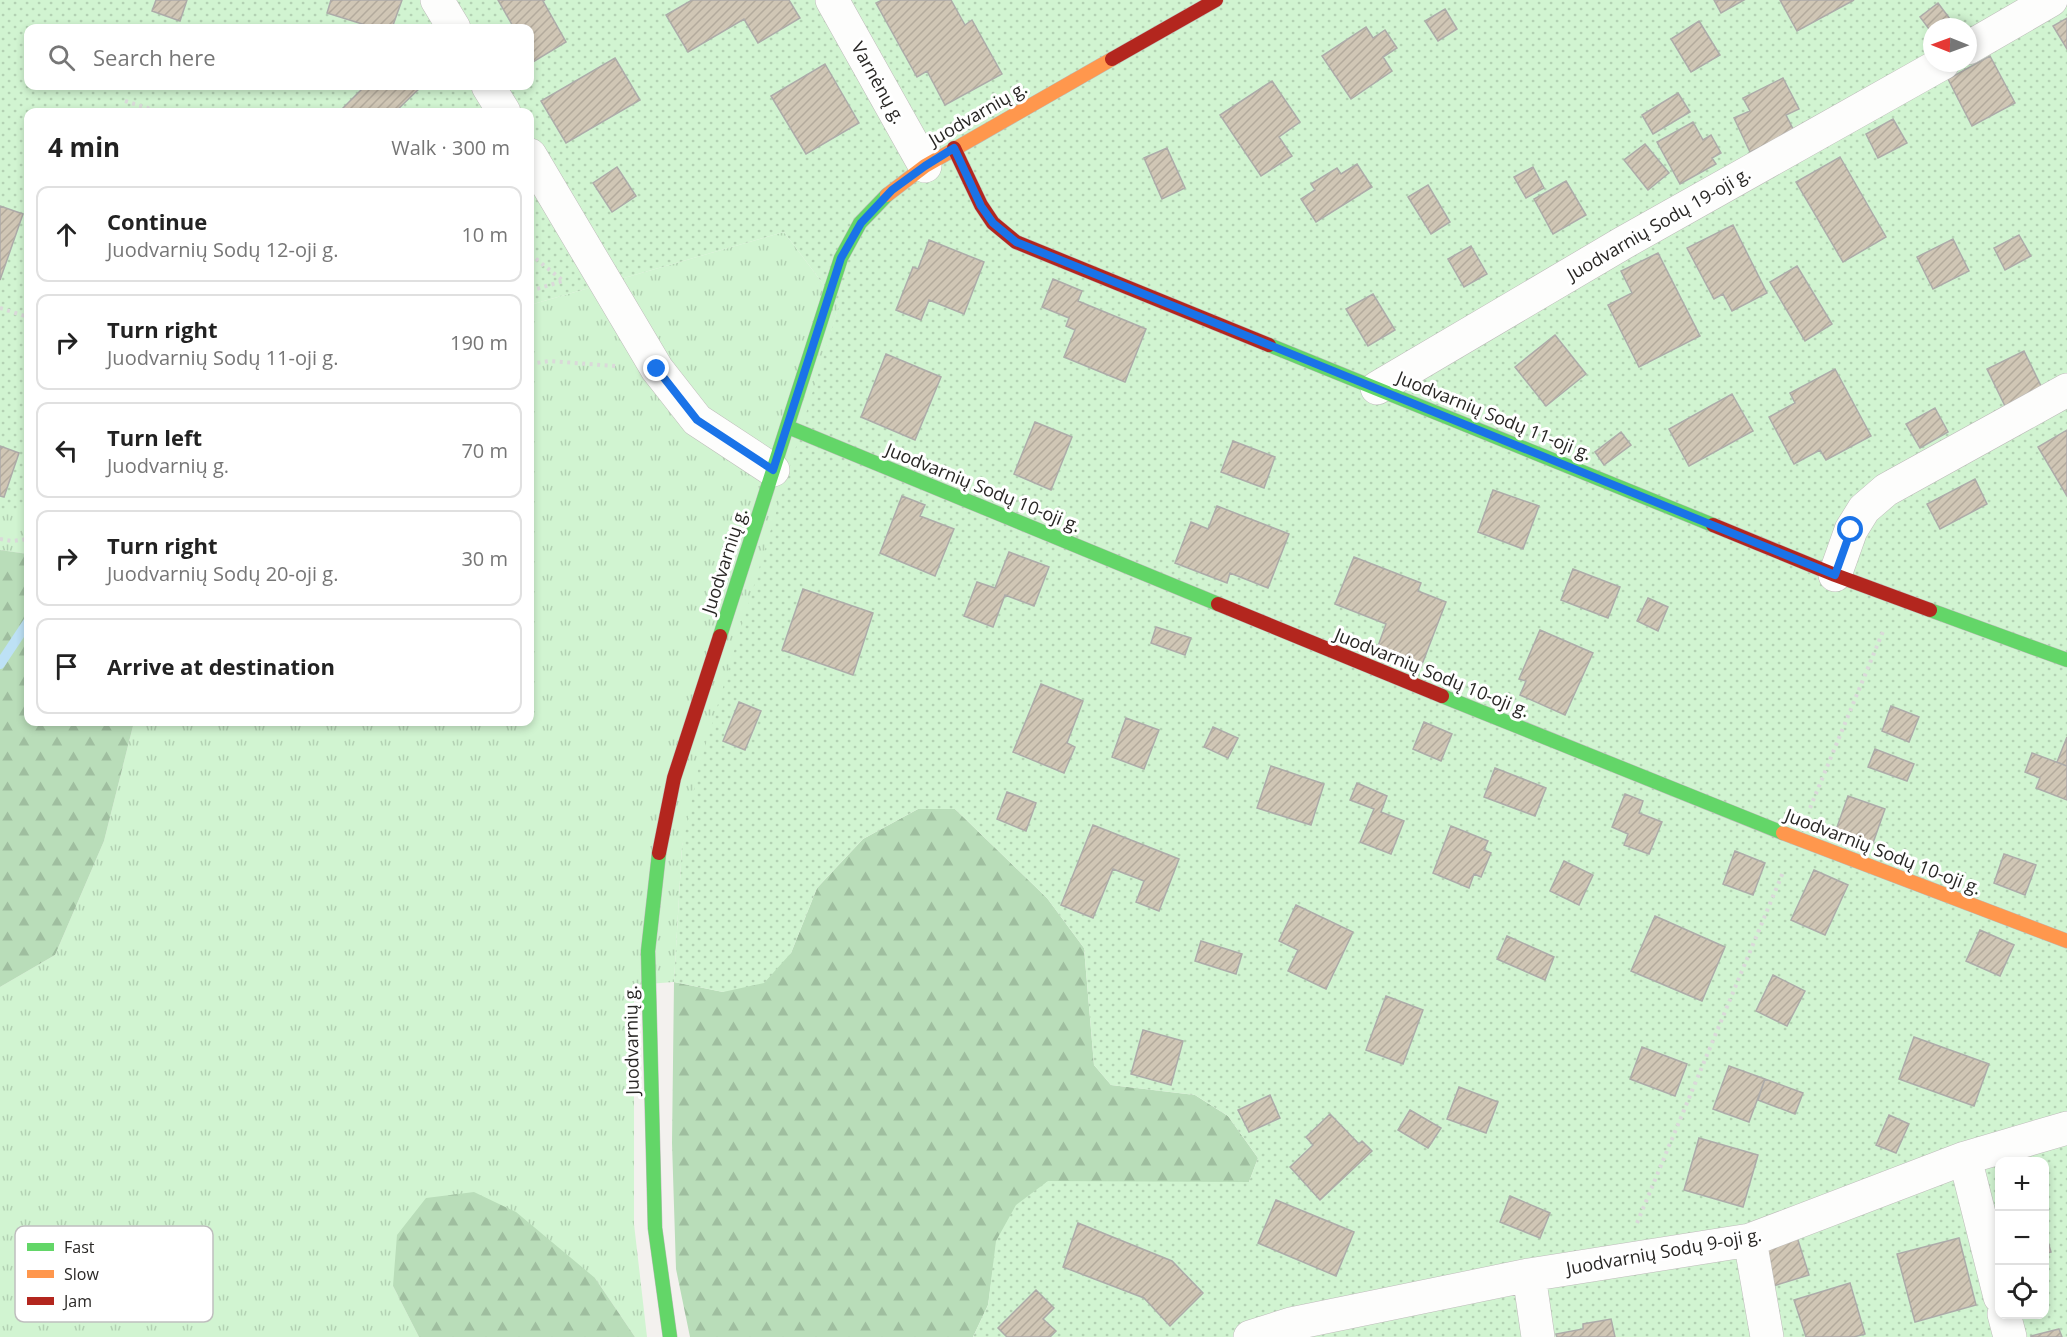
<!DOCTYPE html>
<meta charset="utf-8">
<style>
body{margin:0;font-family:"Open Sans",sans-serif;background:#f2f2f2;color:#222}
.controls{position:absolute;right:18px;bottom:18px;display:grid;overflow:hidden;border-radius:12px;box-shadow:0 3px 9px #0003}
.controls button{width:54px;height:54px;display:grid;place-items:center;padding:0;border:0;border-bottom:2px solid #e0e0e0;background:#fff;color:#222;font:30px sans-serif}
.compass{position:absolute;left:1923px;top:18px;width:54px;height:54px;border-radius:50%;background:#fff;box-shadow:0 3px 9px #0003;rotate:271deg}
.stop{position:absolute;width:18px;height:18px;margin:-14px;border:4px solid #1a73e8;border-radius:50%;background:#fff}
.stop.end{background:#1a73e8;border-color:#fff;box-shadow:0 2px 6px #0008}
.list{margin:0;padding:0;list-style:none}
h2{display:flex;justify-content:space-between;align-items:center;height:78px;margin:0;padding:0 24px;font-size:26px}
h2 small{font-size:20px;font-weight:400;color:#767676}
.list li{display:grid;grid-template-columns:39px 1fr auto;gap:18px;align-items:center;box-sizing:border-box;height:96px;margin:0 12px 12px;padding:0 12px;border:2px solid #e0e0e0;border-radius:12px}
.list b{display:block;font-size:22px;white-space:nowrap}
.list p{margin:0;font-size:20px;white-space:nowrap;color:#767676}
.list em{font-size:20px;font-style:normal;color:#767676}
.icon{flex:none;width:33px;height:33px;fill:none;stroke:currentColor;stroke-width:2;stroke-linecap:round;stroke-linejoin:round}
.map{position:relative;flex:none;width:2067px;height:1337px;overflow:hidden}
.search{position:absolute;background:#fff;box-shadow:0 3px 9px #0003;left:24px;top:24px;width:510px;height:66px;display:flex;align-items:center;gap:15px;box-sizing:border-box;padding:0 21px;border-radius:12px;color:#767676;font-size:22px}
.panel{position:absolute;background:#fff;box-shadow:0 3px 9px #0003;left:24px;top:108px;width:510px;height:618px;border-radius:12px}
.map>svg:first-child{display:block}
.grass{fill:url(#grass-tufts)}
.forest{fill:url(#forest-firs)}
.garden{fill:url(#garden-dots);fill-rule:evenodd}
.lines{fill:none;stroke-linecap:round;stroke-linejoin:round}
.stream{stroke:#bde1f5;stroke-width:10}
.building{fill:url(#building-hatch);stroke:#adaba9;stroke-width:1.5}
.street-casing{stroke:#bebcba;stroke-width:34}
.fast-casing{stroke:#bebcba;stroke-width:15}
.slow-casing{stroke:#bebcba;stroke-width:15}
.jam-casing{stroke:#bebcba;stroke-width:15}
.path{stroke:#dad9d9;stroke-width:4;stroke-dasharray:3 4.5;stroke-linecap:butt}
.street{stroke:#fdfdfc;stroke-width:33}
.fast{stroke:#63d668;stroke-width:14}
.slow{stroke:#ff974d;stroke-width:14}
.jam{stroke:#b3261e;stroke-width:14}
.route{stroke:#1a73e8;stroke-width:8}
.labels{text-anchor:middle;stroke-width:6;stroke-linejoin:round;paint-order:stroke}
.street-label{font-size:18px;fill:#292725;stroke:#fff}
.key{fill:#fff;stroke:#bfbebe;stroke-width:1.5}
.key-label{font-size:16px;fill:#292725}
</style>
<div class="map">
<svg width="2067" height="1337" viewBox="0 0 2067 1337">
<defs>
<pattern id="grass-tufts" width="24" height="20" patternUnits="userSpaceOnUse" patternTransform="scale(1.5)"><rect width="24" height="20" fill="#d1f4d1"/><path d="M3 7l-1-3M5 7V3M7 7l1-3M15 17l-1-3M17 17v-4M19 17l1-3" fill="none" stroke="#b3d1b3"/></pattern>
<pattern id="forest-firs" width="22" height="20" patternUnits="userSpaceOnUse" patternTransform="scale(1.5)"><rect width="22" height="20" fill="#b9ddb9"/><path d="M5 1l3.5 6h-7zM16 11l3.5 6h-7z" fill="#9fbe9f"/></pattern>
<pattern id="garden-dots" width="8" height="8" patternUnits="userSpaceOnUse" patternTransform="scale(1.5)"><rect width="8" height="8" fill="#d1f4d1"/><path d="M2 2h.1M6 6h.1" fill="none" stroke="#b3d1b3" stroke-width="1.8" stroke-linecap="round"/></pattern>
<pattern id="building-hatch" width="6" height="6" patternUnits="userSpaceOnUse" patternTransform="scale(1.5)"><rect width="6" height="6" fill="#d0c6b5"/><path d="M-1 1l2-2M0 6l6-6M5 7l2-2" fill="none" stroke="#b3aa9c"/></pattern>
</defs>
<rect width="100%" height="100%" fill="#f3f1ee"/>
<!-- grass -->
<path class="grass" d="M784,232L839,305L682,846L674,982L634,985V1224L647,1337H635L595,1278L393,1286L419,1337H0V987L55,955L104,841L134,722H530V305Z
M0,509H28V554L0,550Z"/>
<!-- forest -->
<path class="forest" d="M0,550L28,554V722H134L104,841L55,955L0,987Z
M918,809H955L1047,898L1084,948L1094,1065L1111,1085L1195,1095L1228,1116L1258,1158L1249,1182H1047L997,1241L988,1305L973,1337H690L676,1269L672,1143L674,982L723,992L791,953L817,888L863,839Z
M474,1192L516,1212L595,1278L635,1337H419L393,1286L397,1235L426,1198Z"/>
<!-- garden -->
<path class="garden" d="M0,0H2067V1337H973L988,1305L996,1241L1016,1205L1048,1181L1249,1182L1258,1158L1228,1116L1195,1095L1111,1085L1094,1065L1084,948L1047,898L955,809H918L863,839L817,888L791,953L764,983L723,992L674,982L682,846L698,770L839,305L784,232L530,305V112H28V509H0ZM1932,27H1968V63H1932ZM28,28H530V86H28ZM2000,1162H2044V1314H2000Z"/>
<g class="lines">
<!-- stream -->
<path class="stream" d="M0,664L28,622"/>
</g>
<!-- building -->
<path class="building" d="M156,0H187L180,21L152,11Z
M331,0H402L392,28H375L327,13Z
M498,0H545L543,1L566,42L533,62L530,56V28H514Z
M692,0H789L800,18L758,43L744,19L688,52L666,15Z
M882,0H951L965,25L972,20L1002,74L945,105L927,71L917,77L876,3Z
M1714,0H1744L1721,13Z
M1780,0H1854L1797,31Z
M1938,3L1956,27H1932V33L1920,17Z
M1445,9L1457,29L1438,41L1425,21Z
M2067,18V49L2053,26Z
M1699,21L1720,55L1691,72L1671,39Z
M1366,27L1373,38L1385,30L1397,48L1383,57L1392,71L1351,99L1322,56Z
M1990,56L2015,103L1972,126L1948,79Z
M615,58L640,100L566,143L541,101Z
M825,64L859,123L806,154L771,96Z
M1783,78L1799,109L1786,115L1794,131L1750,152L1734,118L1750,111L1743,98Z
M1272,81L1300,122L1279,137L1292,156L1261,176L1220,115Z
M365,86H422L395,112H339Z
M1678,93L1690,112L1653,134L1642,115Z
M1893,119L1907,143L1878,158L1866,134Z
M1693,122L1703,140L1711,135L1721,153L1712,158L1716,164L1680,184L1657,142Z
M1645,144L1669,173L1648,190L1624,160Z
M1167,148L1185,188L1162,199L1144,158Z
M1840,157L1886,237L1843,262L1796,182Z
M1357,164L1372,187L1316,222L1301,199L1315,190L1311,184L1337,168L1341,174Z
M617,167L636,196L612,212L593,183Z
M1533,167L1544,188L1526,198L1514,177Z
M1566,181L1586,215L1553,234L1534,199Z
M1428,185L1450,222L1431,234L1408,197Z
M0,206L23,214L0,280Z
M1733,225L1767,293L1732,311L1723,294L1714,299L1687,248Z
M2019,235L2031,256L2005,270L1994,248Z
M1953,239L1969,271L1933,289L1917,257Z
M929,240L984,262L964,314L929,300L921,320L896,310L913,267L918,269Z
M1471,246L1487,274L1464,287L1448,259Z
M1658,253L1700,336L1639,367L1608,305L1632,293L1621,271Z
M1797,266L1832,324L1805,341L1770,282Z
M1053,279L1082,291L1078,301L1146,329L1125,382L1064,357L1075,330L1066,326L1069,318L1042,307Z
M1373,294L1395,330L1368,346L1346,309Z
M1555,335L1586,374L1546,406L1515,367Z
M2024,351L2042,388L2005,406L1987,369Z
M886,354L941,377L915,440L861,417Z
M1835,369L1871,436L1826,460L1820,450L1794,464L1769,417L1795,403L1790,393Z
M1732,394L1753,431L1689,466L1669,429Z
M1935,408L1948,432L1920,448L1906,424Z
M1035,422L1072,437L1051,490L1014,474Z
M2067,430V496L2038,447Z
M1621,432L1631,445L1604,465L1595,452Z
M1233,441L1275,457L1264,488L1221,472Z
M0,446L19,453L4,497L0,496Z
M1975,479L1987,504L1940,529L1927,504Z
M1493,490L1539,506L1523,549L1478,532Z
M902,496L925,505L920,516L954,529L935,576L880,553Z
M1217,506L1289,534L1268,588L1230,573L1227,583L1175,563L1191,522L1208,529Z
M1009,552L1049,567L1034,606L1005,595L993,627L964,616L977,582L995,588Z
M1354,557L1421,583L1418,591L1446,602L1421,667L1377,649L1386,624L1335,604Z
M1573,569L1620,587L1608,618L1561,600Z
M803,589L873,613L853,675L782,650Z
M1648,598L1668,607L1658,631L1637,621Z
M1156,627L1191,638L1185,655L1151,643Z
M1540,630L1593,653L1565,715L1520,695L1526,681L1519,679Z
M1041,684L1083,701L1067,743L1075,747L1064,773L1013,752Z
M739,702L761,711L745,750L723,741Z
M1891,706L1919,717L1909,742L1882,731Z
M1126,718L1159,730L1144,769L1112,757Z
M1424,722L1452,734L1441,761L1413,749Z
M1213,727L1238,738L1228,758L1204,747Z
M2067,737V766L2057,762Z
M1875,749L1914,764L1907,781L1868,767Z
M2032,753L2067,766V800L2036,788L2040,778L2025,772Z
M1271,766L1324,784L1311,825L1257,808Z
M1495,768L1546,788L1535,816L1484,797Z
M1357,783L1387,796L1381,812L1404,821L1391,854L1360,842L1374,809L1350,800Z
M1007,792L1036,803L1026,831L997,819Z
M1625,794L1643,801L1639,813L1662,822L1649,854L1624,845L1628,834L1612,827Z
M1848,796L1885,809L1873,843L1836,830Z
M1093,825L1179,859L1159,911L1136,902L1144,881L1113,869L1093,918L1061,905Z
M1451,826L1488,841L1484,850L1491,853L1481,877L1474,874L1469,888L1433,873Z
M1735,851L1765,863L1753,895L1723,884Z
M2004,854L2036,865L2025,895L1994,883Z
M1564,861L1593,875L1579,905L1550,891Z
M1814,870L1848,885L1825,935L1791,920Z
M1296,905L1353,932L1326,989L1288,971L1298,950L1279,941Z
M1655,916L1725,947L1702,1001L1631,971Z
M1980,930L2014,945L2000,976L1966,961Z
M1507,936L1554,957L1545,980L1497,959Z
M1201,941L1242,954L1236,974L1195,961Z
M1773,975L1805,991L1787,1026L1756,1011Z
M1386,996L1423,1010L1403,1064L1366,1050Z
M1143,1030L1183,1041L1171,1085L1131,1074Z
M1914,1037L1989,1064L1974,1106L1899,1079Z
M1642,1047L1687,1064L1675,1096L1630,1079Z
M1729,1066L1765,1079L1749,1122L1713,1109Z
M1765,1079L1803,1093L1795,1114L1758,1100Z
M1459,1087L1498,1102L1486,1133L1447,1119Z
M1270,1095L1280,1118L1249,1132L1238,1110Z
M1410,1110L1441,1128L1428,1148L1398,1130Z
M1330,1114L1359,1144L1362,1141L1372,1151L1320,1200L1290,1167L1313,1145L1306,1137Z
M1889,1115L1909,1124L1896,1153L1876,1145Z
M1699,1138L1758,1155L1743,1207L1684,1190Z
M1510,1196L1550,1213L1540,1238L1500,1222Z
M1276,1200L1354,1232L1336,1276L1258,1243Z
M1078,1223L1172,1261L1203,1293L1170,1326L1144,1298L1063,1267Z
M2044,1228L2051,1252L2044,1254Z
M1797,1237L1809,1275L1770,1287L1763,1256L1770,1246Z
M1959,1238L1976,1305L1915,1322L1897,1254Z
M1850,1283L1865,1334L1854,1337H1806L1794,1300Z
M1036,1290L1054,1308L1043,1319L1056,1331L1050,1337H1007L998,1328Z
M1611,1319L1615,1337H1557L1556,1334L1583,1329V1324Z
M2059,1329L2062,1337H2031V1336Z"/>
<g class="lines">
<!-- street casing -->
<g class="street-casing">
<path id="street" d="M437,0L454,28
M832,0L925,166
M1968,48L2051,0
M488,86L504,112
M530,155L657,369L697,420L773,470
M1377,388L1623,243L1943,63
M1835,575L1851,530L1864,509L1886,490L2067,390
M1965,1158L2000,1297
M1750,1240L1767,1337
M1529,1275L1538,1337
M2004,1314L2010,1337
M1250,1337L1291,1324L1529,1275L1750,1240L1965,1158L2067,1128"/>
</g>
<!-- fast casing -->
<g class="fast-casing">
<path id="fast" d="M1269,345L1713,525
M788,427L1218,604
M1930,610L2067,660
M720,636L841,258L860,223L887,195
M1442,696L1783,833
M659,853L648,951L655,1228L670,1337"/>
</g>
<!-- slow casing -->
<g class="slow-casing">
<path id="slow" d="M887,195L925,166L1112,59
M1783,833L2067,941"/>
</g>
<!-- jam casing -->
<g class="jam-casing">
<path id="jam" d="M1112,59L1216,0
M954,148L981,205L993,223L1016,242L1269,345
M1713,525L1835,575L1930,610
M1218,604L1442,696
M659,853L674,778L720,636"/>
</g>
<!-- path -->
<path class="path" d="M125,101L160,112
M530,254L562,280
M530,291L563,281
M0,308L28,317
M530,364L549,361L615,366
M0,539L12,541L28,539
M1810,808L1884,629
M1637,1223L1784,870"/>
<!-- street -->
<use href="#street" class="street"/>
<!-- fast -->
<use href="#fast" class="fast"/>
<!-- slow -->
<use href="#slow" class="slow"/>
<!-- jam -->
<use href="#jam" class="jam"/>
</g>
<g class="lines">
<!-- route -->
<path class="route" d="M657,369L697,420L773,470L841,258L861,223L892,190L925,166L954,148L981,206L993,223L1016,242L1835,575L1851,530"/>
</g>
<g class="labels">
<!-- street labels -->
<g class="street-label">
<text transform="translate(878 83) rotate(61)" y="6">Varnėnų g.</text>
<text transform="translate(978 114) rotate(-30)" y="6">Juodvarnių g.</text>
<text transform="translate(1659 224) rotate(-30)" y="6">Juodvarnių Sodų 19-oji g.</text>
<text transform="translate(1494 416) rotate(22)" y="6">Juodvarnių Sodų 11-oji g.</text>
<text transform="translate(983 488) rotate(22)" y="6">Juodvarnių Sodų 10-oji g.</text>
<text transform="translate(725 561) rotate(-72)" y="6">Juodvarnių g.</text>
<text transform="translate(1432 673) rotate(22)" y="6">Juodvarnių Sodų 10-oji g.</text>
<text transform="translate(1883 852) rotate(21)" y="6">Juodvarnių Sodų 10-oji g.</text>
<text transform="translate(632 1040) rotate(-91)" y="6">Juodvarnių g.</text>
<text transform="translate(1664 1252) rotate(-10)" y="6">Juodvarnių Sodų 9-oji g.</text>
</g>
</g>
<!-- legend -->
<rect x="15" y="1226" width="198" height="96" rx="9" class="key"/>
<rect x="27" y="1243" width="27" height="8" fill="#63d668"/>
<rect x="27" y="1270" width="27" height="8" fill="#ff974d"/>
<rect x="27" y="1297" width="27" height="8" fill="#b3261e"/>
<g class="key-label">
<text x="64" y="1253">Fast</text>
<text x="64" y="1280">Slow</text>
<text x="64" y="1307">Jam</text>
</g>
</svg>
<div class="controls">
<button>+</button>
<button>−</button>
<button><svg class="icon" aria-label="locate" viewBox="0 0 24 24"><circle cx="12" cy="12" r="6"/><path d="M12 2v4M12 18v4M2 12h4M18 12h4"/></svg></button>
</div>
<svg class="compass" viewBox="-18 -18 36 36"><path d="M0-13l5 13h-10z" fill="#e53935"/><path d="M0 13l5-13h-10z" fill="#767676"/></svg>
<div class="stop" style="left:1851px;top:530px"></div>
<div class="stop end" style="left:657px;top:369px"></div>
<div class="search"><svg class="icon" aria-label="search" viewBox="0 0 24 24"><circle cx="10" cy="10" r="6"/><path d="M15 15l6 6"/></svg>Search here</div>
<section class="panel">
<h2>4 min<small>Walk · 300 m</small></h2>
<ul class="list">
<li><svg class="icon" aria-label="ahead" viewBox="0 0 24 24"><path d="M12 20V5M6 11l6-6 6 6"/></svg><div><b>Continue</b><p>Juodvarnių Sodų 12-oji g.</p></div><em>10 m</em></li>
<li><svg class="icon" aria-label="right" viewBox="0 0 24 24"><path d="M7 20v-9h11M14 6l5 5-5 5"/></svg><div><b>Turn right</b><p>Juodvarnių Sodų 11-oji g.</p></div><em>190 m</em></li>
<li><svg class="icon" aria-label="left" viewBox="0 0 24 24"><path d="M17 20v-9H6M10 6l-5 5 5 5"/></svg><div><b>Turn left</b><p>Juodvarnių g.</p></div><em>70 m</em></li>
<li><svg class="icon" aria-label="right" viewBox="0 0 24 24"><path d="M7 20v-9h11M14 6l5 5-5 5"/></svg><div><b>Turn right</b><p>Juodvarnių Sodų 20-oji g.</p></div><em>30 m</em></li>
<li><svg class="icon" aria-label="arrive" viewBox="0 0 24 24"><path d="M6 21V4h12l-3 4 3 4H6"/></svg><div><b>Arrive at destination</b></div></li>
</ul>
</section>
</div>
